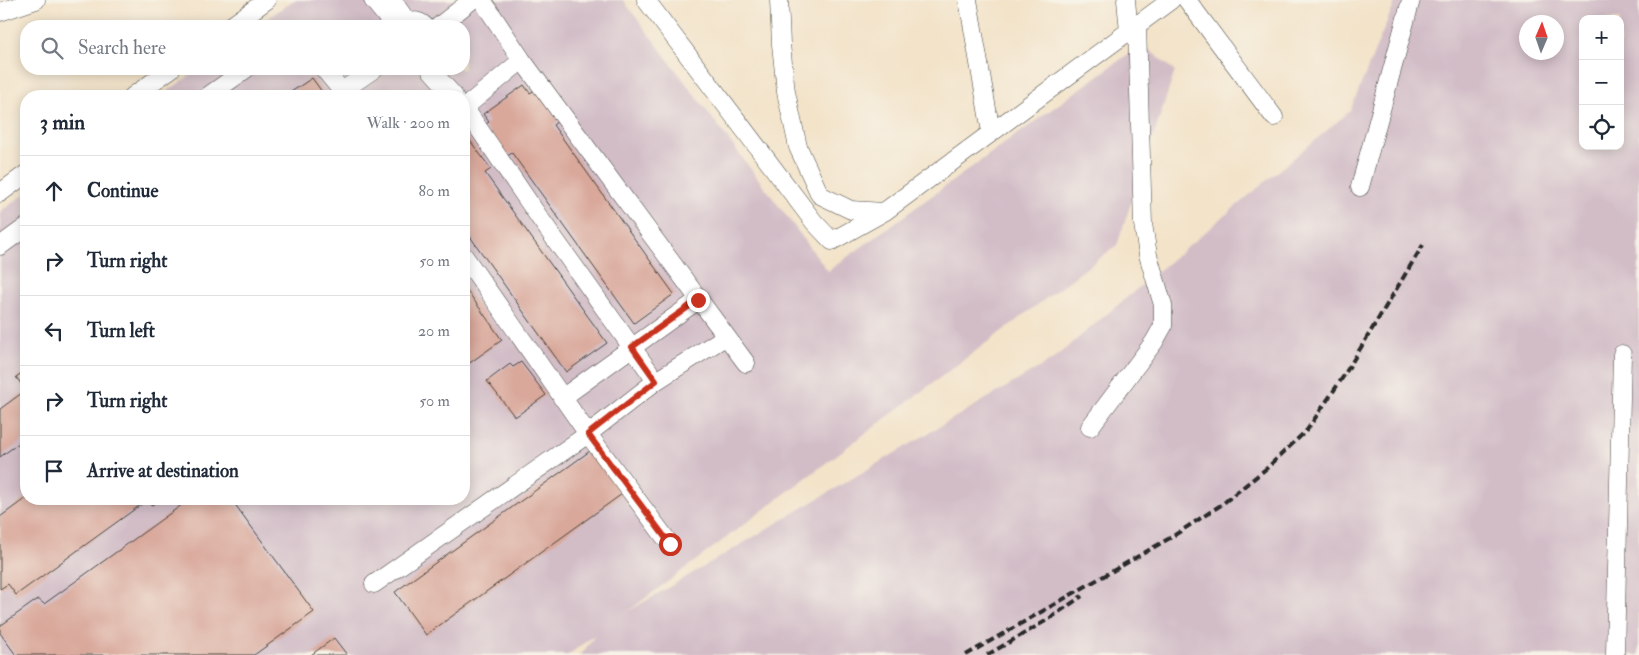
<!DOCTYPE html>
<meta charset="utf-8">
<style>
body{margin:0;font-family:"IM FELL Double Pica",serif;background:#f2f2f3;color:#1f2937}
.controls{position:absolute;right:15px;top:15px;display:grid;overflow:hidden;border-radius:10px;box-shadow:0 2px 12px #0003}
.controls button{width:45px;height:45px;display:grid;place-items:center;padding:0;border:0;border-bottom:1px solid #e0e1e3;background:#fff;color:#1f2937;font:25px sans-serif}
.compass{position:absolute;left:1519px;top:15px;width:45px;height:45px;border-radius:50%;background:#fff;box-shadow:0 2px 12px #0003;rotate:2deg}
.stop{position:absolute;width:15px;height:15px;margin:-11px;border:4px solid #c8321e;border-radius:50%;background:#fff}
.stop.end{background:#c8321e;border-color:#fff;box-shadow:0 1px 5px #0008}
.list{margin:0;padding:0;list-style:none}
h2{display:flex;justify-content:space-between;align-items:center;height:65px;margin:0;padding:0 20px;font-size:21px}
h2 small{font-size:16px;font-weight:400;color:#747a83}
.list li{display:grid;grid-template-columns:32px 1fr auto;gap:15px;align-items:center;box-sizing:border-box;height:70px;padding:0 20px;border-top:1px solid #e0e1e3}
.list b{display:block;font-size:19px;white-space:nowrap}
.list em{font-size:16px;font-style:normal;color:#747a83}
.icon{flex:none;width:28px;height:28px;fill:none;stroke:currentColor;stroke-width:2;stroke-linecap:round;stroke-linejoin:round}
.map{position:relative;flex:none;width:1639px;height:655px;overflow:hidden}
.search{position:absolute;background:#fff;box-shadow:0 2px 12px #0003;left:20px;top:20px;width:450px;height:55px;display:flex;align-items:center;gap:12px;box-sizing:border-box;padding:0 18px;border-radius:20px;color:#747a83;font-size:19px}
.panel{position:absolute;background:#fff;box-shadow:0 2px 12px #0003;left:20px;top:90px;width:450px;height:415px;border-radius:20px}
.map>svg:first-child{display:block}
.industrial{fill:#d2bdc7;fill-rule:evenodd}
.building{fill:#d9a89b}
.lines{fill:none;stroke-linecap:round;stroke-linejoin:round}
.minor-casing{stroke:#494743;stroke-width:19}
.minor{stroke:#fff;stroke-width:18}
.rail{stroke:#2b2b2b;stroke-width:4;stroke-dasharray:8 4;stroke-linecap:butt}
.route{stroke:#c8321e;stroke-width:6}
</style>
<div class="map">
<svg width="1639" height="655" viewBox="0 0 1639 655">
<rect width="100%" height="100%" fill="#f7f3e8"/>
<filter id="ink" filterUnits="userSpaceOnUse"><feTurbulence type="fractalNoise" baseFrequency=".02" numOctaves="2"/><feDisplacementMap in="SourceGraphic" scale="10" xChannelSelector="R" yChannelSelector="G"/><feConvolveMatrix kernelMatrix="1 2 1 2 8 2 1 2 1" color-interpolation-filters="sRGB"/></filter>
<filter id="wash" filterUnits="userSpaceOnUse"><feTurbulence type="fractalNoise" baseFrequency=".0096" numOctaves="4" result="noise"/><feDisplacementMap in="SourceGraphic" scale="20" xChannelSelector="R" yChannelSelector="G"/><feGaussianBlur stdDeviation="1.12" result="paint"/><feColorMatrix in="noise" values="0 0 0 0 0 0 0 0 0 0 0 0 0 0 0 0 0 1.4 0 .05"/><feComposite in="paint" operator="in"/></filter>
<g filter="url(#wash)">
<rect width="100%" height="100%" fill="#f3e3c9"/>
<!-- industrial -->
<path class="industrial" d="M294,0H623L828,271L1142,44L1175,71L1117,245L627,612L1052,360L1350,111L1396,0H1639V655H581L596,634L568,655H0V212L26,193V499H464V96H161L199,69H464V26H257ZM1583,19H1620V146H1583ZM1526,22H1556V52H1526Z"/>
<g id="blocks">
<!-- building -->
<path class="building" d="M312,78L325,96H285Z
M524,85L530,93L536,89L558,121L553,125L674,294L634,323L512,153L506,157L484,125L489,122L483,114Z
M468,138L491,169L485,173L607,343L566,372L464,228V141Z
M464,286L502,340L464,367Z
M521,362L546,395L515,417L487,381L510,364L513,367Z
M26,370V438L0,457V409L26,390L16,377Z
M590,451L622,494L426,635L395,592Z
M26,498V499H160L152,505L146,501L16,595L8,584L0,589V517Z
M190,499H231L314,612L254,655H16L0,633V626L38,599L44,604Z
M334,638L347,655H311Z"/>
</g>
</g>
<g filter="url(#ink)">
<use href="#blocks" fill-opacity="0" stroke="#494743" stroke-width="1"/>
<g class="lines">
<!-- minor casing -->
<g class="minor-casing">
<path id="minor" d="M373,0L394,26
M392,0L407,21
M646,0L814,222L832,241L884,212L1171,0
M779,0L781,44L786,92L798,147L820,195L851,210L884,212
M968,0L991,132
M1126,0L1129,32
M1187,0L1274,117
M0,12L36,0
M231,26L267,0
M398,26C406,21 417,18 425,26
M439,26L472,0
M522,60L746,363
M324,69L346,96
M430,69L454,96
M342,91L374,69
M133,96L171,69
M208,96L246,69
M464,107L539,217L656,381
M464,108L522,60L482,0
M1360,187L1411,0
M0,193L26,174
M0,246L26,227
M464,256L588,434L670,544
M562,398L698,300
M1090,427L1154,342L1163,326V305L1148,255L1143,224L1137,25
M374,584L588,434L656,381L725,337
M1615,655L1622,354"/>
</g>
<!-- minor -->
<use href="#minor" class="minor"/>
<!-- rail -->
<path class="rail" d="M966,655L1170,538L1221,505L1267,468L1307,430L1343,377L1423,245
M987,655L1049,619L1082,596"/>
</g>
</g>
<g class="lines" filter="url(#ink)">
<!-- route -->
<path class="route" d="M670,544L588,434L656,381L632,347L698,300"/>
</g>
</svg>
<div class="controls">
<button>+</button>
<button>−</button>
<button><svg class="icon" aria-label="locate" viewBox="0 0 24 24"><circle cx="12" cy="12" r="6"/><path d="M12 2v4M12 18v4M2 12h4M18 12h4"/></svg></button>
</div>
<svg class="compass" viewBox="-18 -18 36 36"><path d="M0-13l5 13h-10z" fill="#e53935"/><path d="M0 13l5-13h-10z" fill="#747a83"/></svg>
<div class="stop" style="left:670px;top:544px"></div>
<div class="stop end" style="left:698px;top:300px"></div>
<div class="search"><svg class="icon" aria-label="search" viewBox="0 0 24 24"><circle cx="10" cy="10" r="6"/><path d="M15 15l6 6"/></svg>Search here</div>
<section class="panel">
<h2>3 min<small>Walk · 200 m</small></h2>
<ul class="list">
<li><svg class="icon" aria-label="ahead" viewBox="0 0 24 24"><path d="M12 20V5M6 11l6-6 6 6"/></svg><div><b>Continue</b></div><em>80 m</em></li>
<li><svg class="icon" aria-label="right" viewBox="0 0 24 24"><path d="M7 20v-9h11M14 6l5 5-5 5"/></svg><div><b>Turn right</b></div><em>50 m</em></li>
<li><svg class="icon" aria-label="left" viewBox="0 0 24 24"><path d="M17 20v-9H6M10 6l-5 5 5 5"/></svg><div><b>Turn left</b></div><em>20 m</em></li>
<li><svg class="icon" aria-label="right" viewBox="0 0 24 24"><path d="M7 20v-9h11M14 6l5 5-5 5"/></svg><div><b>Turn right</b></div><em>50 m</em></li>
<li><svg class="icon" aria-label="arrive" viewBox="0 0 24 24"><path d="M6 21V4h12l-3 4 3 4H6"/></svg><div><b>Arrive at destination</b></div></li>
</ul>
</section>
</div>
